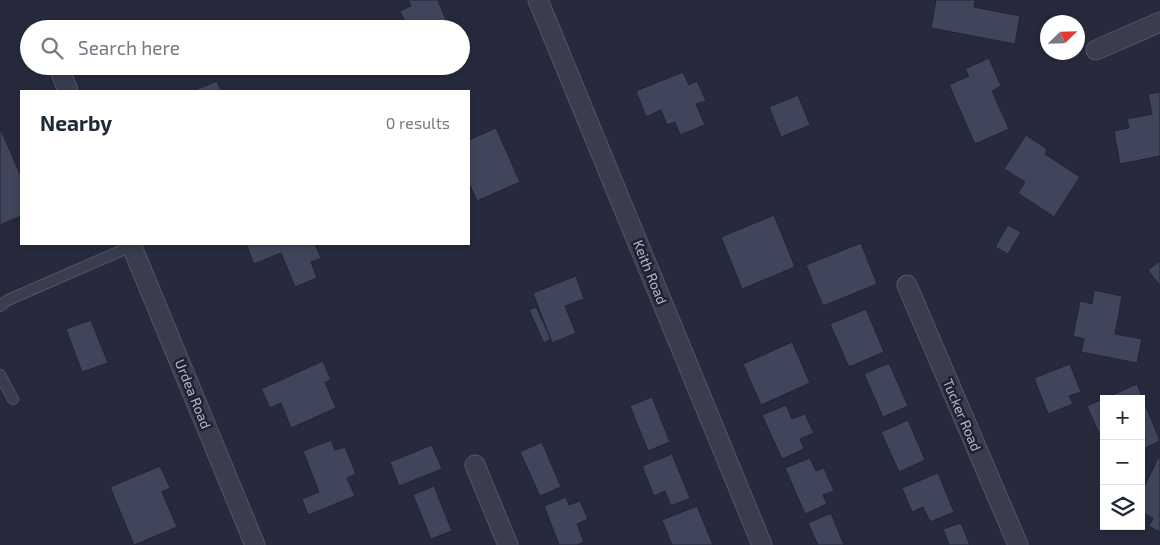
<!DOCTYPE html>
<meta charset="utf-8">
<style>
body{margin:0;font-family:"Exo 2",sans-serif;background:#f2f2f3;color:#1f2937}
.controls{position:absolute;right:15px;bottom:15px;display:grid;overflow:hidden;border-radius:0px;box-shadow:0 2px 8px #0003}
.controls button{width:45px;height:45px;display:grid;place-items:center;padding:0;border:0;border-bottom:1px solid #e0e1e3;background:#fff;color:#1f2937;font:25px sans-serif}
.compass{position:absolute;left:1040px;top:15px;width:45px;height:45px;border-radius:50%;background:#fff;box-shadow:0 2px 8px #0003;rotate:67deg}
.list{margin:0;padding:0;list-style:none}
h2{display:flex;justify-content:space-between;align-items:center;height:65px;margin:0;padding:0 20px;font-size:21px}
h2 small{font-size:16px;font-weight:400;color:#747a83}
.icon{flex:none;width:28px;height:28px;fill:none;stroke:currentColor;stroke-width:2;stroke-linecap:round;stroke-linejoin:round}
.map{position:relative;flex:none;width:1160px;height:545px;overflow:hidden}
.search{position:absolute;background:#fff;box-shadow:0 2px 8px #0003;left:20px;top:20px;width:450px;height:55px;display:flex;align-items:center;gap:12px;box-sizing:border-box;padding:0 18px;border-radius:28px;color:#747a83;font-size:19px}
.panel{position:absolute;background:#fff;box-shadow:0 2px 8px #0003;left:20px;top:90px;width:450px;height:155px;border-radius:0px}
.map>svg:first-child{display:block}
.building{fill:#41455b;stroke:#212434}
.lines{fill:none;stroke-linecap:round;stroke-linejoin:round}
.lane-casing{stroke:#525565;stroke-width:12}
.street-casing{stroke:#525565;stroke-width:21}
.lane{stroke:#3a3d4d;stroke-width:10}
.street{stroke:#3a3d4d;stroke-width:19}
.labels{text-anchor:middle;stroke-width:5;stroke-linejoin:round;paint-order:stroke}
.street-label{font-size:14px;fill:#b7b9c8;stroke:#1f2232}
</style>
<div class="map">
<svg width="1160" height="545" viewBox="0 0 1160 545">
<rect width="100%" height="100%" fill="#272a3d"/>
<!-- building -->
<path class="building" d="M408,0H438L450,29H420L419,26L408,29L400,11L411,6Z
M936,0H975L974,7L1020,16L1015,44L931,28Z
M989,58L1001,86L992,91L1009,129L975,144L949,85L969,76L965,69Z
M683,72L689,85L697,81L706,101L696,104L705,125L680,135L675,122L667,125L661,110L646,117L636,91Z
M217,81L221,91H193Z
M1160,92V156L1120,164L1114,131L1129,128L1127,119L1152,114L1148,94Z
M798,95L810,125L781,137L769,107Z
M0,128L21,176V216L0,225Z
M496,128L520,182L477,201L469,183V140Z
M1026,135L1047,149L1045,154L1080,177L1054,217L1018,193L1025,182L1004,169Z
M774,215L795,267L742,289L721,237Z
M1008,225L1021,232L1008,254L995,247Z
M861,243L877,284L823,306L806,265Z
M246,244H315L321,258L311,262L317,278L295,287L281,253L254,264Z
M1160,261V286L1148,270Z
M576,276L584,299L565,306L576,333L552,343L533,293Z
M1094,290L1122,296L1115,334L1142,339L1137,363L1081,352L1084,339L1073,336L1080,301L1092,304Z
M536,307L551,339L544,343L529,310Z
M866,309L884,352L849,367L830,324Z
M91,320L108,363L82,372L66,329Z
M792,342L810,383L761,405L743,364Z
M323,361L331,380L325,382L336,408L291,428L281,403L270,408L261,389Z
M889,363L908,406L883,417L864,374Z
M1070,364L1081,392L1069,396L1073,404L1048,414L1034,378Z
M1137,384L1160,441L1141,450V399H1104V445L1087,406Z
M652,397L670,442L648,451L630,406Z
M786,405L792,419L805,414L814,433L800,439L804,449L782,459L762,415Z
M908,420L925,460L899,472L881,432Z
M331,440L335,450L345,447L356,474L347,478L355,496L308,515L302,499L319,492L303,451Z
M542,442L561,487L540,496L520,452Z
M432,445L442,469L399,486L390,462Z
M672,454L690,498L671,506L665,491L654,496L642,466Z
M810,458L816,471L824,468L834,491L823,495L827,504L805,514L785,468Z
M1158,458L1160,459V532L1149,526L1153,518L1141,512V494Z
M160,466L170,488L162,492L177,527L134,545L110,487Z
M938,473L954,512L930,522L923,507L912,512L902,488Z
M434,486L452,531L431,539L413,495Z
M566,497L569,505L580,501L588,519L577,524L584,542L577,545H559L544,506Z
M697,506L713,545H672L662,520Z
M831,513L844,545H818L808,523Z
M961,523L970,545H949L943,529Z"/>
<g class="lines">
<!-- lane casing -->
<g class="lane-casing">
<path id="lane" d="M0,306L8,300L132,246
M0,375L13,399"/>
</g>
<!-- street casing -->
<g class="street-casing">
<path id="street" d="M538,0L762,545
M1096,50L1160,22
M60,70L68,91
M131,244L255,545
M907,285L1018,545
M475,465L508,545"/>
</g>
<!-- lane -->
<use href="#lane" class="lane"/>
<!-- street -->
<use href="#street" class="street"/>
</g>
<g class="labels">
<!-- street labels -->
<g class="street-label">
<text transform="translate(650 272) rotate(68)" y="5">Keith Road</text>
<text transform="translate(193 394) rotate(68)" y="5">Urdea Road</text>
<text transform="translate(962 415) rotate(67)" y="5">Tucker Road</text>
</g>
</g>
</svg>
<div class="controls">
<button>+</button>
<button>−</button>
<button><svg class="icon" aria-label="layers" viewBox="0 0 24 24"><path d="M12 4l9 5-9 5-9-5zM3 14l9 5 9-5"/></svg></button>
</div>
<svg class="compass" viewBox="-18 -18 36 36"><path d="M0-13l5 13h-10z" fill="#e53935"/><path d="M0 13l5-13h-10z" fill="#747a83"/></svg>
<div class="search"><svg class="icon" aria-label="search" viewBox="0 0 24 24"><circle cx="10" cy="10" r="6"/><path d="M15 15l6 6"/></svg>Search here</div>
<section class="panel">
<h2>Nearby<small>0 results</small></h2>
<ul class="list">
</ul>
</section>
</div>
